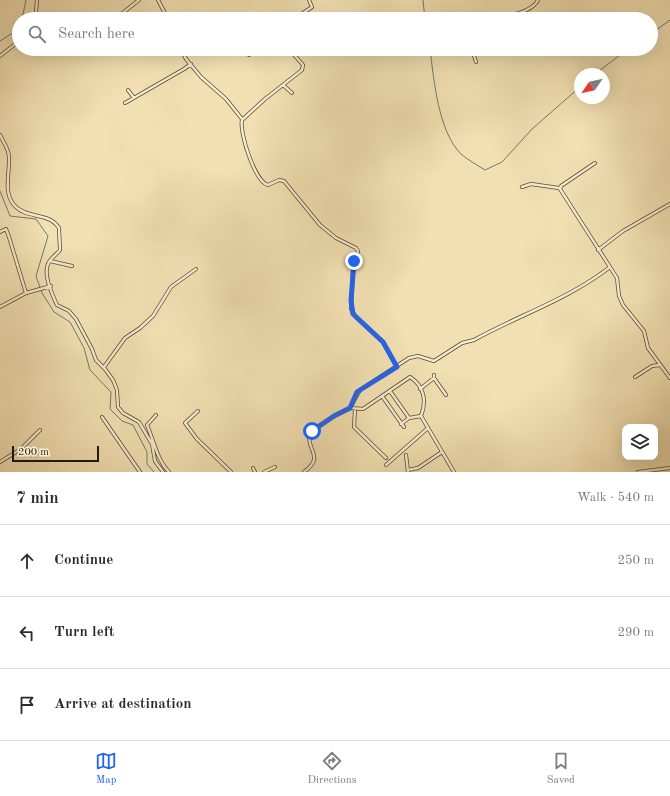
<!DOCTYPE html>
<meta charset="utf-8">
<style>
body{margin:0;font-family:"Old Standard TT",serif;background:#f2f2f3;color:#2b2b33}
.controls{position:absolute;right:12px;bottom:12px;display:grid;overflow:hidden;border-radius:8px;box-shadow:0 4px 16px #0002}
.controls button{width:36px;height:36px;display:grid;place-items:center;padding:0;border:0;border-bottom:1px solid #e1e1e2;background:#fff;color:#2b2b33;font:20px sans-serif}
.compass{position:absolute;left:574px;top:68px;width:36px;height:36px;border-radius:50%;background:#fff;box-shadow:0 4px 16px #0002;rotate:236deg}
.scale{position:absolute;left:12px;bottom:10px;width:87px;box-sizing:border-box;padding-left:4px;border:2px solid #231910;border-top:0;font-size:11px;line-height:14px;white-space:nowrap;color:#231910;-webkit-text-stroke:3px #f7ebcd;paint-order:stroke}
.stop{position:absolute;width:12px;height:12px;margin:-9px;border:3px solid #2563eb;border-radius:50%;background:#fff}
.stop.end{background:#2563eb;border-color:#fff;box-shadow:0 1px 4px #0008}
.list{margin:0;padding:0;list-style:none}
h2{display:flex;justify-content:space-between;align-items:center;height:52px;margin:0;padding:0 16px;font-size:17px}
h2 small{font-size:13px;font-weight:400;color:#7c7c81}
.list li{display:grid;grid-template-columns:26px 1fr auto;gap:12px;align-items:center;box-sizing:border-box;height:72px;padding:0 16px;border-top:1px solid #e1e1e2}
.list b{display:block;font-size:15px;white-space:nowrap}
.list em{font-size:13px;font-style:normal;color:#7c7c81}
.icon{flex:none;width:22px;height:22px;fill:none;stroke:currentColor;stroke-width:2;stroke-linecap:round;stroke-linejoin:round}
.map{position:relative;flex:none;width:670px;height:472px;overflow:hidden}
.search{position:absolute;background:#fff;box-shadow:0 4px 16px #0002;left:12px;right:12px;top:12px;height:44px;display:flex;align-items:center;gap:10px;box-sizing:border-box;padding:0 14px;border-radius:22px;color:#7c7c81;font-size:15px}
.sheet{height:268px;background:#fff}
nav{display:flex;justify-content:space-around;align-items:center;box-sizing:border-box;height:56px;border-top:1px solid #e1e1e2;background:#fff;font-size:11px;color:#7c7c81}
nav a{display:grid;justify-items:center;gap:2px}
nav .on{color:#2563eb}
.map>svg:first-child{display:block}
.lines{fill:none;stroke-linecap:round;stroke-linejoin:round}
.stream{stroke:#6d7a74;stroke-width:1}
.minor-casing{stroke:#574b38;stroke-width:4}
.minor{stroke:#f7ebcd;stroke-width:2.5}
.route{stroke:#2563eb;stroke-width:5}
</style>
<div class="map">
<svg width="670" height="472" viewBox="0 0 670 472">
<rect width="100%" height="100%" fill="#f2e0b2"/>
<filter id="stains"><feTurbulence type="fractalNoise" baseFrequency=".005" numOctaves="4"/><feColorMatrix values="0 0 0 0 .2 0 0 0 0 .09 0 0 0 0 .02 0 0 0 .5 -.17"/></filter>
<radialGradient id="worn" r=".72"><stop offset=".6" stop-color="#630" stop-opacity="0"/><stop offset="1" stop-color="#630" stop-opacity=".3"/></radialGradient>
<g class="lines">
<!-- stream -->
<path class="stream" d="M423,0L425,19
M22,19L26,0
M651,34L670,20
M0,41L19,29
M430,49C434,80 438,131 461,154C468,160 477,165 485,170L502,162L532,129L580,87
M595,74L628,49
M0,191L10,216L36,219L48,236L36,276L42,293L54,312L70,322L84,348L90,370L111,392L110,409L122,421L133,425L147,452V464L154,472"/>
<!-- minor casing -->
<g class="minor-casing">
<path id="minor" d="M158,0L168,19
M56,15L57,19
M34,19L36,12L37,0
M115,19L139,0
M294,19L312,7L309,0
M499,19C511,15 532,12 538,0
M181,49L186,59L201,77L226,99L242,119
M289,49L303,65L302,70L265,99L242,120C239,132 255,182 268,185L279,180L284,181L320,225L336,238L356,248L358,251L353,270L351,309L356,317L383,342L397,367
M472,49L476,62
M249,55L257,49
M0,56L19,41
M283,85L292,93
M128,90L134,98
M125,103L184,69L191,64
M0,135C3,142 9,149 9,157C10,174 2,194 16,207C28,219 49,212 59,228L60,250C57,254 52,257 49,262C42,273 52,294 57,305L69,311L76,319L92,349L96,360L105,369L113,380L117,390L118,407L123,413L139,422L152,444L155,461L163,472
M595,163L561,186L560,189L617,278L619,296L623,305L644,331L648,348L670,378
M522,187L531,184L559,188
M0,232L6,229L9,237L26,293
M598,250L623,231L670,204
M50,261L72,266
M0,307L26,293L51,286
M104,367L125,338L140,328L153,316L171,287L196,269
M635,377L652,366L660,365
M434,378L446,395
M420,389L434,378V375
M382,396L404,427
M350,408L363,409L410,377C424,386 427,401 421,416L409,418L390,391
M355,409L354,427L386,458
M198,411L185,423L197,439L231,472
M156,415L147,425C154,441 157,460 169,472
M421,416L454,472
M102,417L140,472
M401,424L409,418
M406,455L408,472
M0,462L21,449L40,430
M386,465L428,428
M253,468L255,472
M408,470L418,468L442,452
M264,472L275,467
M304,472C325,456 307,452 309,433L334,416L350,408L360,390L409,358L418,356L434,361L462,343L474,340C519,315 569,299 610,267
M638,472L670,468"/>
</g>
<!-- minor -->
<use href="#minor" class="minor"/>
</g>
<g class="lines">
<!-- route -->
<path class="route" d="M312,431L334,416L350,408L357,392L360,390L397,367L383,342L353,314L351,301L354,261"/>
</g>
<rect width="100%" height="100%" filter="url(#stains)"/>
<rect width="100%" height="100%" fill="url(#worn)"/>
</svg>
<div class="controls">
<button><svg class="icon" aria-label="layers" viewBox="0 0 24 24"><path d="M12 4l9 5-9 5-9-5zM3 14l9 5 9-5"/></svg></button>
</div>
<svg class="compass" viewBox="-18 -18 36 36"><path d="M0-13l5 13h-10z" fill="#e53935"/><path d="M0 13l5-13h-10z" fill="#7c7c81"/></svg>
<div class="scale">200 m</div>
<div class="stop" style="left:312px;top:431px"></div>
<div class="stop end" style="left:354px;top:261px"></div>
<div class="search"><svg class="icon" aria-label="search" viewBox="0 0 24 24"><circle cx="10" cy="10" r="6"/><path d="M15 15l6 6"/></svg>Search here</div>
</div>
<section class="sheet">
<h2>7 min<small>Walk · 540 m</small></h2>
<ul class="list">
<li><svg class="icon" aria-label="ahead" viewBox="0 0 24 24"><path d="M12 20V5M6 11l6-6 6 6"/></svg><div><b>Continue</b></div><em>250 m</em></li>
<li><svg class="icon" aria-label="left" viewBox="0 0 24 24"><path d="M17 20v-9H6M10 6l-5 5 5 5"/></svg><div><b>Turn left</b></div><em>290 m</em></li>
<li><svg class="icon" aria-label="arrive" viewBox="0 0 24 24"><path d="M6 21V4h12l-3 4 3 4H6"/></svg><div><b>Arrive at destination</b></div></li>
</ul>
</section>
<nav>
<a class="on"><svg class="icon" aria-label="map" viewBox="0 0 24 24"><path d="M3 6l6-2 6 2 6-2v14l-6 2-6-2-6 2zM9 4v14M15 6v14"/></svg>Map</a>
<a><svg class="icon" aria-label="directions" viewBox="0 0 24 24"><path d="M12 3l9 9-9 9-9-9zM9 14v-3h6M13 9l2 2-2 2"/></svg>Directions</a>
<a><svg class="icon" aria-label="saved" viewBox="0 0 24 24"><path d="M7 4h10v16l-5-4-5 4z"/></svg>Saved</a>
</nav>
